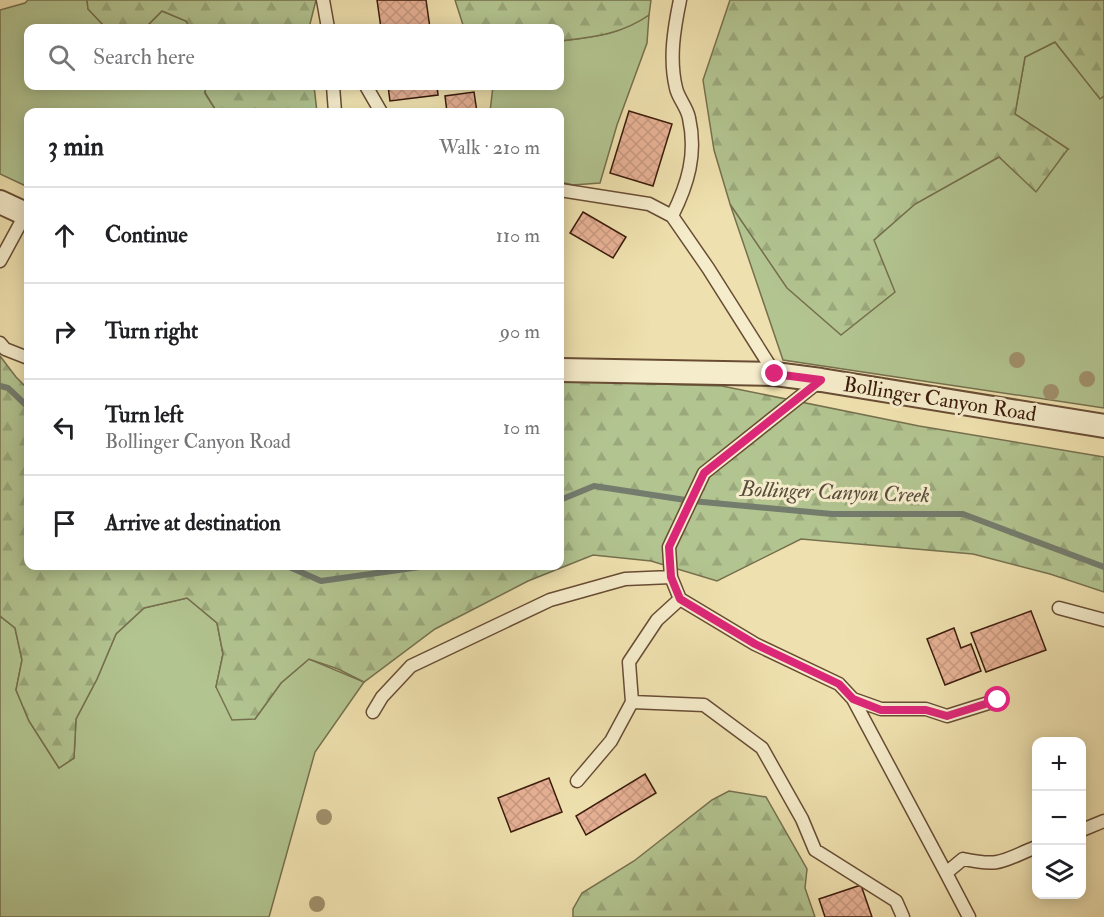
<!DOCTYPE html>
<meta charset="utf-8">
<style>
body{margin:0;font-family:"IM FELL Double Pica",serif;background:#f6f6f6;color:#202124}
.controls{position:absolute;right:18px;bottom:18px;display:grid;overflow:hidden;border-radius:12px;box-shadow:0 3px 15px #0003}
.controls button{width:54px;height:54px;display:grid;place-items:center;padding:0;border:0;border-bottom:2px solid #e0e0e0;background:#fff;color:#202124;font:30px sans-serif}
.stop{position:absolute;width:18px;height:18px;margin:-14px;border:4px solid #db2777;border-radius:50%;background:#fff}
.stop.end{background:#db2777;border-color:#fff;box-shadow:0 2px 6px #0008}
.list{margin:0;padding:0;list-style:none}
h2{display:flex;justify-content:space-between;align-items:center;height:78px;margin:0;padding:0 24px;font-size:26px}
h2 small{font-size:20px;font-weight:400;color:#757577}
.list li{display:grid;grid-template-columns:39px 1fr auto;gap:18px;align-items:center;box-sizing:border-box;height:96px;padding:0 24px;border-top:2px solid #e0e0e0}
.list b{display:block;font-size:22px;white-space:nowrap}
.list p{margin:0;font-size:20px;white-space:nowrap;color:#757577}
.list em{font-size:20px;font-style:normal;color:#757577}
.icon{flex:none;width:33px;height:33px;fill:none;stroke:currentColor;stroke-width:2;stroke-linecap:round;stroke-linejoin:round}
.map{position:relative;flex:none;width:1104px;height:917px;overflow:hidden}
.search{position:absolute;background:#fff;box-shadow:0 3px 15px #0003;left:24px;top:24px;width:540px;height:66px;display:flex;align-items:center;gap:15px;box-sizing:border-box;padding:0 21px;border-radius:12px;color:#757577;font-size:22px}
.panel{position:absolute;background:#fff;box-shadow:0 3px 15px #0003;left:24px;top:108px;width:540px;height:462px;border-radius:12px}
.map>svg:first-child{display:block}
.grass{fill:#b2c490;stroke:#76704e;stroke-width:1.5}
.forest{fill:url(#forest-firs);stroke:#76704e;stroke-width:1.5}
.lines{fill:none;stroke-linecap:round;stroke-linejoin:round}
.stream{stroke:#747c6d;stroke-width:6}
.building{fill:url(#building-cross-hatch);stroke:#3b1b0b;stroke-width:1.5}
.lane-casing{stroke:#684c34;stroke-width:15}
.street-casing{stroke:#684c34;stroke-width:26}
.lane{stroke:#f5eccb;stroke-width:12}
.street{stroke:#f5eccb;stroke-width:22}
.tree{fill:#a0906b}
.route{stroke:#db2777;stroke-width:8}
.labels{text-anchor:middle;stroke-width:6;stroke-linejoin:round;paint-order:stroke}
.street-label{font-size:21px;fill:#3b1b0b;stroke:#f5eccb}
.water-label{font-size:22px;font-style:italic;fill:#584c3c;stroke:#f5eccb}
</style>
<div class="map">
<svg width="1104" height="917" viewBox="0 0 1104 917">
<defs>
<pattern id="forest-firs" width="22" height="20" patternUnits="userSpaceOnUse" patternTransform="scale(1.5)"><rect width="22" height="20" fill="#b2c490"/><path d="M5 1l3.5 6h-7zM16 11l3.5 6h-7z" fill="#9aa87b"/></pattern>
<pattern id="building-cross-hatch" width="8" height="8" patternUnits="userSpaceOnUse" patternTransform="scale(1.5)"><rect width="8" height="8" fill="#e7b195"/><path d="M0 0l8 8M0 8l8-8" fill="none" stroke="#c7987f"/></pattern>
</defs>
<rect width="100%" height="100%" fill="#efe1af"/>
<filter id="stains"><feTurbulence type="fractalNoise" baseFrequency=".00333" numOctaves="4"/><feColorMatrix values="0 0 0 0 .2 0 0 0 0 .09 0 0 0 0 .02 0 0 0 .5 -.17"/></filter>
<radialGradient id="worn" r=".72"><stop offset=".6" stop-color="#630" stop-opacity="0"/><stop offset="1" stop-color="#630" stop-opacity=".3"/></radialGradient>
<!-- grass -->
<path class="grass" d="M28,0H87L88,9L106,28H28V86H206L205,93L217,112H28V187L0,174V10L25,3Z
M162,11L186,21L190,28H145Z
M649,15L647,43L617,125L600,183L573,185L560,182V112H490L493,86H560V41C593,37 620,35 649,15Z
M1055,42L1100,98L1104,96V408L783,360L730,204L787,287L874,240L915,204L999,157L1068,149L1015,114L1025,57Z
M187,598L217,623L223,654L216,687L255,719L281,683L309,659L364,682L315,752L269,917H0V616L15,628L22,660L16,690L29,721L59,768L74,758L76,719L97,679L116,634L144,608Z"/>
<!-- forest -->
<path class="forest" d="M87,0H316L309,28H190L186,21L162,11L145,28H106L88,9Z
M455,0H651L649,15C620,35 593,37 560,41V28H464Z
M730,0H1104V96L1100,99L1055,42L1025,57L1015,114L1068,149L1036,192L999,157L915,204L874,240L895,292L841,335L787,288L730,204L714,150L703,80Z
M206,86H314L317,112H217L205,93Z
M0,356L16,377L28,389V566H560V381L722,386L919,426L1104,457V592L1050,574L973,554L801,539L717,581L651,561L593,555L528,581L435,629L364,682L338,669L309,659L281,683L255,719L232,720L216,687L223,654L217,623L187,598L144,608L116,634L97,679L76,719L74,758L59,768L29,721L16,690L22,660L15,628L0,616Z
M729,791L766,797L807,869L805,888L815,917H573V909L582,893L634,861L712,800Z"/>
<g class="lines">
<!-- stream -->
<path class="stream" d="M0,386L8,388L28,407
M560,500L594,486L692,501L832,514H963L1104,567
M287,566L321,581L427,566"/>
</g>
<!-- building -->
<path class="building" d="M377,0H426L430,28H381Z
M388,86H437L438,95L390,101Z
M474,92L477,112H447L445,96Z
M629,111L672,124L653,186L610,173Z
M583,212L626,237L613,258L570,233Z
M1031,611L1046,650L986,672L971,633Z
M954,628L961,648L971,644L981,671L945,685L927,639Z
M645,774L656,793L586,835L576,816Z
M549,778L562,812L511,832L498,798Z
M861,885L872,917H825L819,899Z"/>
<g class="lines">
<!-- lane casing -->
<g class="lane-casing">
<path id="lane" d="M323,0L328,28
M333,86L335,112
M366,86L381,112
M560,190L649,204L672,216L708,268L775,374
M672,216C688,184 697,154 689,118C687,107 678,98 676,88C669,59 674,29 680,0
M0,261L26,213
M0,343L5,349L28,358
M821,380L704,473L669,547L671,577L680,599L755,644L839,684L853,699L881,709H926L947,716L998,700
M1059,608L1104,620
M853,699L946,873
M632,702L704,705L762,748L802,819L815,850L896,901L903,917
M373,712L382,697L411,666L550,600L625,579L671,577
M577,781L611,741L632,702L629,662L657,620L680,599
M1082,830L1104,821
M969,917L946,873L963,859C1001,867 1002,861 1036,847"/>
</g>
<!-- street casing -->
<g class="street-casing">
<path id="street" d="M0,202L28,215
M560,370L775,374L821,380L1104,426"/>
</g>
<!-- lane -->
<use href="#lane" class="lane"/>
<!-- street -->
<use href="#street" class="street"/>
</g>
<!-- trees -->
<g class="tree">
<circle cx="1017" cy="360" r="8"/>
<circle cx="1087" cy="379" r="8"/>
<circle cx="1051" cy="392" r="8"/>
<circle cx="324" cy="817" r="8"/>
<circle cx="317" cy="904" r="8"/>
</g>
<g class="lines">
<!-- route -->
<path class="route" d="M775,374L821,380L704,473L669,547L671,577L680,599L755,644L839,684L853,699L881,710H926L947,716L998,700"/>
</g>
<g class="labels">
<!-- street labels -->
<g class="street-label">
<text transform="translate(940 399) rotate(9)" y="7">Bollinger Canyon Road</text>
</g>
<!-- water labels -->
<g class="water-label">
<text transform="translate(835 491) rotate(2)" y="8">Bollinger Canyon Creek</text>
</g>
</g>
<rect width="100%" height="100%" filter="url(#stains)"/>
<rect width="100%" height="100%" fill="url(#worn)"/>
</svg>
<div class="controls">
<button>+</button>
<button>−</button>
<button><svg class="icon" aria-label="layers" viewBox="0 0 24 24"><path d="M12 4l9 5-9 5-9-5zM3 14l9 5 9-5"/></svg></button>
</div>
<div class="stop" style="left:998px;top:700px"></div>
<div class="stop end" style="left:775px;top:374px"></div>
<div class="search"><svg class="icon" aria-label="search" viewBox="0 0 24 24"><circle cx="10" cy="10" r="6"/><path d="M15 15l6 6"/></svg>Search here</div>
<section class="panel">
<h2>3 min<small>Walk · 210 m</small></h2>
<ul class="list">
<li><svg class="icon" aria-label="ahead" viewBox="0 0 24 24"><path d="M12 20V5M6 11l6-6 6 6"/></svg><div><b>Continue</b></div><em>110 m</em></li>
<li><svg class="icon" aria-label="right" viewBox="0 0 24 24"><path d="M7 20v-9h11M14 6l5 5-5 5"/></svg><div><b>Turn right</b></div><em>90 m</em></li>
<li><svg class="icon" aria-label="left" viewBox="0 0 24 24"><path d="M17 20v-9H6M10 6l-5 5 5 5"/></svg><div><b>Turn left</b><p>Bollinger Canyon Road</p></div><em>10 m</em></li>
<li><svg class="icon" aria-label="arrive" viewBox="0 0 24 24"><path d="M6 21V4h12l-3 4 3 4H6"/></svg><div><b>Arrive at destination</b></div></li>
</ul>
</section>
</div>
